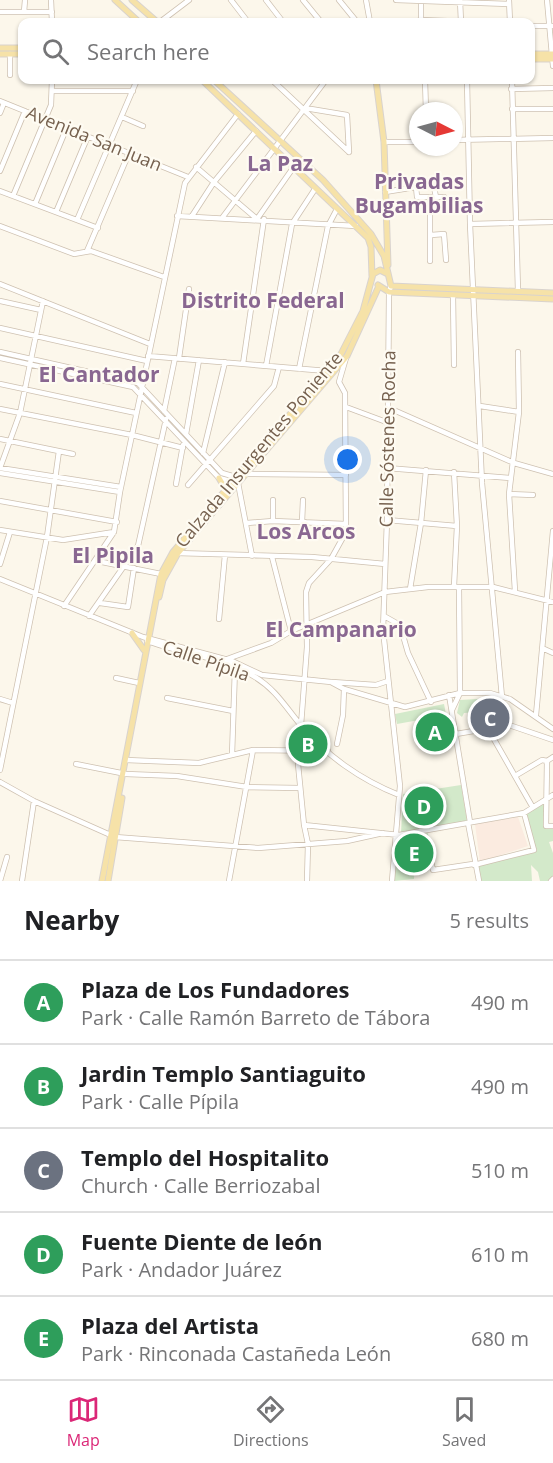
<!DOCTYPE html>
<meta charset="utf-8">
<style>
body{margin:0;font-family:"Open Sans",sans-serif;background:#f2f2f2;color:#202124}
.compass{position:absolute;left:409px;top:102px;width:54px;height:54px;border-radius:50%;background:#fff;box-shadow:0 2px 4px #0004;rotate:96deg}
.you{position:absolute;left:348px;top:460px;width:21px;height:21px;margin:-15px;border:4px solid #fff;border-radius:50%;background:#1a73e8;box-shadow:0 0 0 9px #1a73e833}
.badge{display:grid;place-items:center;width:39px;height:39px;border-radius:50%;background:#db2777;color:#fff;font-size:20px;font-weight:700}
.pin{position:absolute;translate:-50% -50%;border:3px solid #fff;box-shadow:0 2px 6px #0006}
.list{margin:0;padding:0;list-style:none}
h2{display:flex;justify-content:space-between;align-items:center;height:78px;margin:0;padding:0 24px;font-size:26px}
h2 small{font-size:20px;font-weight:400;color:#757577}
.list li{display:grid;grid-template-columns:39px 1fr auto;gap:18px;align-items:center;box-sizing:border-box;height:84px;padding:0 24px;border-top:2px solid #e0e0e0}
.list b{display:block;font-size:22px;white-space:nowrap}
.list p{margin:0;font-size:20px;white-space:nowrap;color:#757577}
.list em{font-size:20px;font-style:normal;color:#757577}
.icon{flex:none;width:33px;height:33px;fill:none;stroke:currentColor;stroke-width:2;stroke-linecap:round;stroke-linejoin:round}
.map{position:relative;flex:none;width:553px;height:881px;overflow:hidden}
.search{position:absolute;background:#fff;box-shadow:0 2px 4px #0004;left:18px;right:18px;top:18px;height:66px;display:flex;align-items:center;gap:15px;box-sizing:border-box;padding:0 21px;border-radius:12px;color:#757577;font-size:22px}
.sheet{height:498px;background:#fff}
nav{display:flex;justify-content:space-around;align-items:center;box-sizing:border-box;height:84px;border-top:2px solid #e0e0e0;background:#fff;font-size:16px;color:#757577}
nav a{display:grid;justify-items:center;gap:3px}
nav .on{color:#db2777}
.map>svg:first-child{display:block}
.commercial{fill:#fbebe0}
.green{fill:#d3e9ca}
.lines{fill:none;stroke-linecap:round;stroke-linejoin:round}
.minor-casing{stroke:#cec1b1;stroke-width:6}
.major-casing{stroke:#d9d3ce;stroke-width:7}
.minor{stroke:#fff;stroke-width:4.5}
.major{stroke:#f6e2a8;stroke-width:5}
.labels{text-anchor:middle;stroke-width:4.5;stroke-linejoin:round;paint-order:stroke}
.street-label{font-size:18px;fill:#76614f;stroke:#fefbf2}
.quarter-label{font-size:21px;font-weight:bold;fill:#896791;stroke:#fefbf2}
</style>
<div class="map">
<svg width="553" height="881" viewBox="0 0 553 881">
<rect width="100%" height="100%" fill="#fcf7eb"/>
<!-- commercial -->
<path class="commercial" d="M518,817L528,846L480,862L475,824Z"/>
<!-- green -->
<path class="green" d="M494,698L499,704L492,711L464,713L462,717L457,713L460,700Z
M444,704L451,741L423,746L419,720L397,724L395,714Z
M461,785L467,821L401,833L403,794Z
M544,802L546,826H553V841L549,842L553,853V881H540L538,872L531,865L532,881H480L476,866L534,852L526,814Z
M428,833L430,857L415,861L414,879L394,881L398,838Z"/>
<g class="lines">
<!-- minor casing -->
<g class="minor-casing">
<path id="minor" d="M51,0L52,22
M231,0L248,22
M266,0L283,22
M303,0L321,22
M339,0L357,22
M366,0L370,22
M396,0L509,4
M460,0L461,22
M509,0L510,22
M547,0L553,66
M0,12H52
M24,12L25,0
M420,20L475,22
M421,21V0
M160,22L189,0
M530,26H553
M10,75V54
M272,80L349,152
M425,80L426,111
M467,80L470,224L482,483L502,697
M512,80L518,291
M511,89L553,88
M52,91H133
M0,101L188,177
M305,108L347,115L349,152
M512,109H553
M0,113L4,103
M122,117L143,126
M454,140L553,138
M384,142H418
M196,167L257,219L293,168
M0,171L25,111
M434,187L436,197
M0,191L98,228
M385,192L416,187L417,197H444
M13,196L51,105L52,80
M430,198V261
M35,204L67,127
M56,212L88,136
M177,216L356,226
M192,216L214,182L256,131
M222,218L326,80
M77,220L137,80
M470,224L553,222
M0,226L74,254L91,251L164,277
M431,235L444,234L446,260
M87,251L129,153
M0,284L150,344
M391,286L389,292L387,520L383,630L400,786L392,881
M453,295L454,365
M0,301L41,310
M0,328L147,361
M0,352L138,383L222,473L239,478
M148,356L327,371
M0,358L133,387L219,478L238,483L252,556
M179,358L189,289
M243,364L264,219
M266,366L292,224L315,189
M299,369L328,226L337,209
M0,384L136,413
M480,406L519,412
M346,407L389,423
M389,408L514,463L553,474
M0,409L132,435L183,448
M164,411L175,358
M186,434L199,360
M0,439L73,454
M203,453L225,362
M0,468L20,413L43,301
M0,468L121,487
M387,468L510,478
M454,472L457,526L454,586
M0,473L120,492
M245,474L346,475
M176,484L183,445
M188,485L274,386L279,367
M509,494L533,495
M273,500V521
M0,501L117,522
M387,520L457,526
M302,522L303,500
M247,523L273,521L346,524
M0,530L63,540L114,532
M304,534L305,522
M176,553L312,557L385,564
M272,557L291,631
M97,561L161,574
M0,564L10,532
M0,579L143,637L232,661L262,675L331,682L344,689L405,707L460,693H490L510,699L553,729
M410,589L421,523L426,470
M515,591L509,494L519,412L518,352
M100,603L128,607L134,568
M64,606L114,532L120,492L185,183L238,114
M89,616L138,546L166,419
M384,616L400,625L408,653L431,702
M219,619L225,555
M147,641C182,654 223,657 255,677C275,689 285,706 299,723C325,755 361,780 399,795
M542,648L553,653
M219,662L271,643L291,631L385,592L428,587H493L553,602
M116,678L139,683
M332,682L376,685L388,681
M449,695L470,822
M167,698L233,711
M0,699L13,703
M452,710L460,693L459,587
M536,715L553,531
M487,727L532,806
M456,734L509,725L553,740
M337,744L343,715L344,689
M232,755L235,668
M126,760L199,763L253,750L328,751
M547,761L546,826H553
M76,764L126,774L177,776L247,787L299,788
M0,770L47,537L59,451
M515,776L542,760L547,761L553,757
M0,782L34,801L115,837L258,848L347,841L383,833
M468,823L479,881
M304,825L399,835L524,813L553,795
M430,857L433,870L473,864
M474,865L534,850L524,813
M0,881L7,857
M22,881L34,801
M229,881L253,750
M307,881L308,844L304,825L298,764L307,647L306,592L309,583L331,559L346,532L345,393L339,382L346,358
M551,881L553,879"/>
</g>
<!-- major casing -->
<g class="major-casing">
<path id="major" d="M115,0L139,22
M132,0L157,22
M0,48H22
M0,54H22
M530,54H553
M530,59H553
M202,80L368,238L371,247L372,276
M214,80L323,180L371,234L384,256L391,286L553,293
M376,80L384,142L388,265
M378,285L389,292L553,299
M219,478L226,490
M159,597L163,580L178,553L347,356L379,286
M132,633L144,650
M102,881L161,574L173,552L341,354L363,311L373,274L380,270L386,273
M108,881L122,798"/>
</g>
<!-- minor -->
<use href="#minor" class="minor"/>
<!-- major -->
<use href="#major" class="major"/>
</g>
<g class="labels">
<!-- street labels -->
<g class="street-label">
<text transform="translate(94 139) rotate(22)" y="6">Avenida San Juan</text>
<text transform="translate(388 439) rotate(-89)" y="6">Calle Sóstenes Rocha</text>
<text transform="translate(259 450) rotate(-50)" y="6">Calzada Insurgentes Poniente</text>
<text transform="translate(206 661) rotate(19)" y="6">Calle Pípila</text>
</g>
<!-- quarter labels -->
<g class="quarter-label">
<text x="280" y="171">La Paz</text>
<text x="419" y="189">Privadas<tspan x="419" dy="24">Bugambilias</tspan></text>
<text x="263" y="308">Distrito Federal</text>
<text x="99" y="382">El Cantador</text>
<text x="306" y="539">Los Arcos</text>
<text x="113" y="563">El Pipila</text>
<text x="341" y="637">El Campanario</text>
</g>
</g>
</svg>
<svg class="compass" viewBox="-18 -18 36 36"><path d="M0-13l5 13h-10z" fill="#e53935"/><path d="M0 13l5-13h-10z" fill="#757577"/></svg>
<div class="you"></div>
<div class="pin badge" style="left:435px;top:732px;background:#2e9e5b">A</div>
<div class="pin badge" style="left:308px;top:744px;background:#2e9e5b">B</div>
<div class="pin badge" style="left:490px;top:718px;background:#6b7280">C</div>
<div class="pin badge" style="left:424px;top:806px;background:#2e9e5b">D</div>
<div class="pin badge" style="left:414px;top:853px;background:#2e9e5b">E</div>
<div class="search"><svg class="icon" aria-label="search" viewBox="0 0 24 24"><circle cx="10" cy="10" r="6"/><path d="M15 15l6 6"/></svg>Search here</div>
</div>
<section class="sheet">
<h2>Nearby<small>5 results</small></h2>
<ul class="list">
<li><span class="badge" style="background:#2e9e5b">A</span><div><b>Plaza de Los Fundadores</b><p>Park · Calle Ramón Barreto de Tábora</p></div><em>490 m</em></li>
<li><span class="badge" style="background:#2e9e5b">B</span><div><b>Jardin Templo Santiaguito</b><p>Park · Calle Pípila</p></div><em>490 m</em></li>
<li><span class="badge" style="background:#6b7280">C</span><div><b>Templo del Hospitalito</b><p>Church · Calle Berriozabal</p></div><em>510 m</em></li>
<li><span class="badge" style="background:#2e9e5b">D</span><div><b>Fuente Diente de león</b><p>Park · Andador Juárez</p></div><em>610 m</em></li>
<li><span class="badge" style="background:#2e9e5b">E</span><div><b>Plaza del Artista</b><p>Park · Rinconada Castañeda León</p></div><em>680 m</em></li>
</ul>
</section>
<nav>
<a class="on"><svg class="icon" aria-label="map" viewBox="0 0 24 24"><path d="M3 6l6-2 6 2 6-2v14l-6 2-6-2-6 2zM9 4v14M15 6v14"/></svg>Map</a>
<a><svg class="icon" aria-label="directions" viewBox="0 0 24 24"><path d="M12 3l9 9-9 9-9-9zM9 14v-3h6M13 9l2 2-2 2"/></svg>Directions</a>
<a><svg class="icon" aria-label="saved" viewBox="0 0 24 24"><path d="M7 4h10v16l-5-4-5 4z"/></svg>Saved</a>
</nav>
